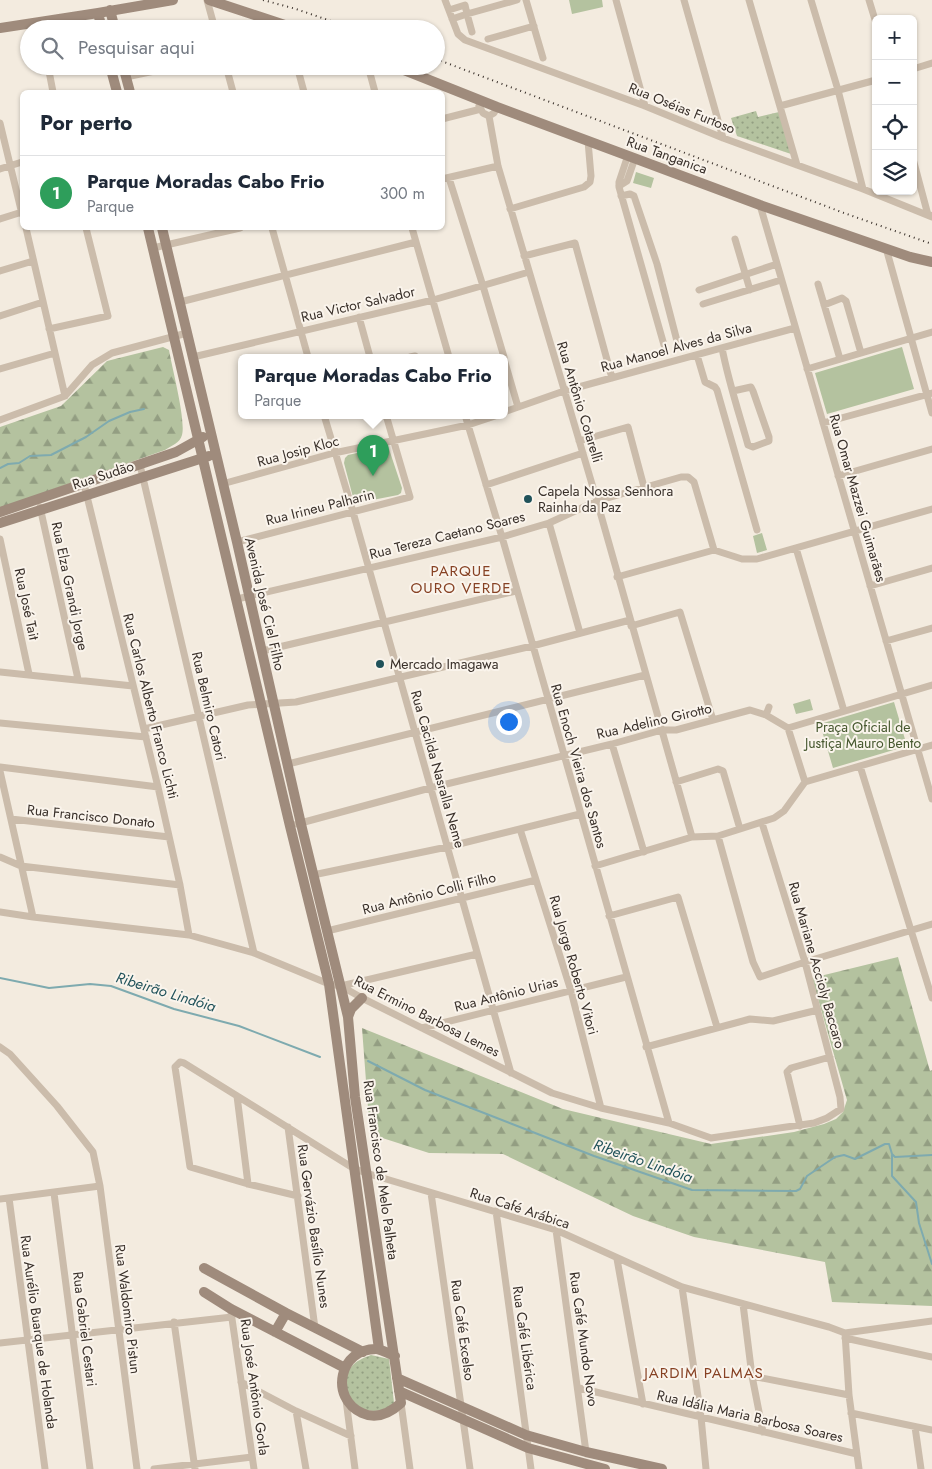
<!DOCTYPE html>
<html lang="pt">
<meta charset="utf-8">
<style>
body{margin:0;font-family:Jost,sans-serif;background:#f6f6f7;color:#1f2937}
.controls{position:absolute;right:15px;top:15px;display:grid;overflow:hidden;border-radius:8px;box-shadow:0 1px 4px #0004}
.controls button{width:45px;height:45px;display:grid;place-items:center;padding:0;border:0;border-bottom:1px solid #e0e1e3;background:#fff;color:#1f2937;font:25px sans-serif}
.you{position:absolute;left:508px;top:721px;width:18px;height:18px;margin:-12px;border:4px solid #fff;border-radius:50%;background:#1a73e8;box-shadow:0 0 0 8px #1a73e833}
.badge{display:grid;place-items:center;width:32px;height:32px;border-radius:50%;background:#b45309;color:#fff;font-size:16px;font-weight:700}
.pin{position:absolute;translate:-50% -41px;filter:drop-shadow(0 1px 2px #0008)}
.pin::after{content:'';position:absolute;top:26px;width:18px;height:15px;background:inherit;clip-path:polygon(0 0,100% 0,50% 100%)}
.popup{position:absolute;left:238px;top:354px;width:270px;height:65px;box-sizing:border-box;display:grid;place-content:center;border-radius:8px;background:#fff;filter:drop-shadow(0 1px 4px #0005);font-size:16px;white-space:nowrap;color:#747a83}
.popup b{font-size:19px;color:#1f2937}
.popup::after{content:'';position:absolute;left:50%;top:100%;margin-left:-10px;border:10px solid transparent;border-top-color:#fff}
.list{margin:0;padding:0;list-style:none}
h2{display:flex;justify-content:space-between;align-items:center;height:65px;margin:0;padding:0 20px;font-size:21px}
h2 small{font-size:16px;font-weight:400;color:#747a83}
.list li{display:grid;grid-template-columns:32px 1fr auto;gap:15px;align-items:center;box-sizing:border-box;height:75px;padding:0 20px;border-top:1px solid #e0e1e3}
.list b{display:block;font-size:19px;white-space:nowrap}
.list p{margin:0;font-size:16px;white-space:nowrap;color:#747a83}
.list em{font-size:16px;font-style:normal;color:#747a83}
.icon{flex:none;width:28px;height:28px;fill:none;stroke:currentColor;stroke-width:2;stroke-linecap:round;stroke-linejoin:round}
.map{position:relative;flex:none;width:932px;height:1469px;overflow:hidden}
.search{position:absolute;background:#fff;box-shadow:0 1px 4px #0004;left:20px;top:20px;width:425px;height:55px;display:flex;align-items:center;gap:12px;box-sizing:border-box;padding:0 18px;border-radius:28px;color:#747a83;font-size:19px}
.panel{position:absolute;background:#fff;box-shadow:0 1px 4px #0004;left:20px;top:90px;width:425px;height:140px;border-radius:8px}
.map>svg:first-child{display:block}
.grass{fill:url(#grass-dots)}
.forest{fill:url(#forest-firs)}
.park{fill:#b4c29f}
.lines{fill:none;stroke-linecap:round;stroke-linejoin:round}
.stream{stroke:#7eaaaf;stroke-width:2}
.street{stroke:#cbbcab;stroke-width:7}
.secondary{stroke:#9f8b7c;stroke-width:10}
.rail{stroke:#39302a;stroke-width:2;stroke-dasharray:1 4;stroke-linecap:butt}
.poi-dot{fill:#20525a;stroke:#faf4ec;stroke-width:2}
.labels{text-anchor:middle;stroke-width:4;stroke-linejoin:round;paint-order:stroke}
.street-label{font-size:14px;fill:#39302a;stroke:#faf4ec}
.poi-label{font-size:14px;fill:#39302a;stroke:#faf4ec;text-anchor:start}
.park-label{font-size:14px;fill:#45572e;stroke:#faf4ec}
.neighbourhood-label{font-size:15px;letter-spacing:1px;fill:#874224;stroke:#faf4ec}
.water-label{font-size:15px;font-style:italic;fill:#20525a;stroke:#faf4ec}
</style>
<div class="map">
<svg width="932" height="1469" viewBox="0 0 932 1469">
<defs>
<pattern id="grass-dots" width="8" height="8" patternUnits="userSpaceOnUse" patternTransform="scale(1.25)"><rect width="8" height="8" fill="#b4c29f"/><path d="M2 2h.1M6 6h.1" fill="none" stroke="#939e82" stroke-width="1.8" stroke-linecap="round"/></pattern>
<pattern id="forest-firs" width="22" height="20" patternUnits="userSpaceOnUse" patternTransform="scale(1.25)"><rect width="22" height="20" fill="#b4c29f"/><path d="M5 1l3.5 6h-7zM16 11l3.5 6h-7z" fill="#939e82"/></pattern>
</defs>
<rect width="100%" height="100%" fill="#f3ebdf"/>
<!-- grass -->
<path class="grass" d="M756,111L758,117L779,112L791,154L737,136L731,118Z
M371,1355L389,1359L394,1403C365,1427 333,1391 351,1367C356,1361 363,1358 371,1355Z"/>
<!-- forest -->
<path class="forest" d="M163,347L169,350C172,368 186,420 182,435C180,443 171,446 165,450L0,508V427L61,406L107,361Z
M898,957L930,1071L932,1070V1306L832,1302L825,1262L694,1237L633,1216L503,1154L429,1153L370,1134L362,1028L563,1109L711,1144L794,1132L824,1124L836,1119L843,1112L847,1100L812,978Z"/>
<!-- park -->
<path class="park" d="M569,0H602L603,7L572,14Z
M636,172L654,178L651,188L633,183Z
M902,347L914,389L827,414L815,373Z
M384,447L389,449L402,488L401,493L398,495L357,503L354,501L344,463L345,458L348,455Z
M762,533L767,550L757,553L753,536Z
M810,699L813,710L796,714L793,704Z
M894,702L907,746L833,768L820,724Z"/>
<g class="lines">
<!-- stream -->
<path class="stream" d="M0,468L8,464L19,463L30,456L51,455L86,437L109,421L130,412L144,409
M0,978L49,988L90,984L111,986L174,1009L239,1026L320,1057
M368,1061L425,1090L594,1156L692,1190L796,1191L800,1189L807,1176L835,1157L844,1155L855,1159L885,1144H889L892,1154L895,1157L932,1155
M892,1155V1176L916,1202L919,1223L932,1264"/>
<!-- street -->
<path class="street" d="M207,0L215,29
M445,0L458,34L465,40L645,106L723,138L863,189L932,217
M526,0L543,58
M616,0L645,106
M684,0L723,138
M749,0L797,165
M811,0L838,90L863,189
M869,0L876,23
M449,10L465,5L467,14L517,0
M452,19L467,14L472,32
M488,39L534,26
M48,66L53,92
M226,66L233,92
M297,66L304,92
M368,66L375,92
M913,69L932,63
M126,77L178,66
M479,106L483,113L489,116L494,113L497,107
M780,106L876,80
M489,116L498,166L597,501L692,837
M442,119L481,109
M0,123L22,214
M628,155L619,182V187L664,345
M913,159L928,215H930
M0,169L22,162
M449,178L483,286L504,357
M442,179L498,166
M619,186L627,181L635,158
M621,196L630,194L634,196L657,264L677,341
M760,205L932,799
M510,209L584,187L590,182L591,176L588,141
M0,219L22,212
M26,228L65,396
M272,228L308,357
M412,228L449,357
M735,239L750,290
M153,248L240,228
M886,248L932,413
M524,256L575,243L612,378
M0,271L33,261
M818,284L840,359
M699,290L777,264
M180,302L416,242
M703,304L781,280
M824,305L842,298L846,301L861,353
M0,316L43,302
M359,317L370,357
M49,329L108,316L86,228
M722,348C728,380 739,413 748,445L753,447L769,441V437L753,391L751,387L733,391
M697,355L705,382L715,387L717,390L757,530
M193,357L433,300L529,272
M410,357L415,356
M504,359L518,407
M0,369L55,353
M807,369L932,332
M504,412L564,391L795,328
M324,415L353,512L511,1073
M465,415L502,537L669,1123
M0,420L65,396L92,365L112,353L187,333
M823,423L932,393
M579,441L628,427L644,487
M140,465L254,953
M838,476L932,449
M84,484L158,787L180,885L189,935
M222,484L334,453L468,425L498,415
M486,485L583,453
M40,507L78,679
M549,523L580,633
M0,539L29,674
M237,542L410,497L386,415
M796,548L844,711
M617,577L714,550L742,559H757L932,509
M870,586L932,568
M237,599L502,537L549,523L597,501L681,477H688L694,482L714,550
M631,626L680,612L713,720
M886,641L932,628
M262,651L516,591
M0,672L133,686
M766,715L769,707
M0,723L146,737
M788,728L932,685
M788,728L805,782
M144,729L248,705L296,702L532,646L630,620
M612,744L644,852
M288,764L645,675
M860,766L932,998
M0,767L158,787
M0,771L33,917
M676,782L718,769L723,771L740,829
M11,819L169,837
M297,824L430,788L612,744L662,730H676L750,710L766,715L788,728
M520,829L571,991L601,1108
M718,836L753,962L760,977L805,962L932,924
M0,857L21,866L180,885
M595,866L692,837L718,836L774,818L784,811L805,782L932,745
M313,875L447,847L580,814
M0,912L33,917L189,935L254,953L329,984L341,986L362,998L552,1093L601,1108L669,1123L711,1138L814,1123L827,1118L841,1109L840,1097L805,962L762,823
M609,916L678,897L717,1027
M327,931L536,880
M341,986L477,954
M422,1028L626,977
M0,1047L10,1054L57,1106L93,1152L100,1186L137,1469
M646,1047L750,1019L773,1021L818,1010
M237,1096L248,1184
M800,1126L787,1072L791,1068L830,1057
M288,1127L315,1328
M54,1193L90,1469
M431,1193L470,1469
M298,1196L248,1184L190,1167L175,1067L180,1062L184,1063L353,1168L366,1173L556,1230L682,1287L829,1327L845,1333L932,1321
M9,1198L45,1469
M0,1199L100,1186
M496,1211L531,1469
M556,1230L586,1452
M617,1259L643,1404
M682,1287L701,1417L706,1469
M743,1304L752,1376L763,1432
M231,1312L254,1469
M174,1322L195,1469
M845,1333L849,1395L859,1469
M845,1338L932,1357
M0,1343L232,1317
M752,1376L849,1395
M241,1382L296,1411L351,1436
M579,1388L857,1454
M346,1400L355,1469
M401,1403L410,1469
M296,1411L306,1469
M851,1413L932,1430
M915,1427L921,1469
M154,1469L252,1457"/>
<!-- secondary -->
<path class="secondary" d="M209,0L297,29
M110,10L115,29
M98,13L102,29
M0,28L98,13L173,0
M110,66L117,92
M123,66L130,92
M394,66L497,107L760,205L910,257L932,262
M148,228L290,826L329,984L379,1349
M162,228L237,542L301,824L348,1017L355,1097L401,1403C390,1413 377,1420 362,1413C329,1398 339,1348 377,1349C383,1350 389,1354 395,1356
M0,512L176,452L203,437
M0,523L209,456
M348,1017L351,1009L362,998
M204,1268L286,1313L363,1352
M204,1292L231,1309L345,1368
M275,1332L286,1313
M397,1378L526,1435L586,1452L662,1469
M399,1391L528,1448L605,1469"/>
<!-- rail -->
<path class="rail" d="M263,0L296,9L354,29
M436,59L844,213L932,244"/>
</g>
<!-- markers -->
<g class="poi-dot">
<circle cx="528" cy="499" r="5"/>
<circle cx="380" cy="664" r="5"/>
</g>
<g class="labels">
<!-- street labels -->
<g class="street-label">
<text transform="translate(682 108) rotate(22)" y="5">Rua Oséias Furtoso</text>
<text transform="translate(667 155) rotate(20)" y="5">Rua Tanganica</text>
<text transform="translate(358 304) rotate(-13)" y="5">Rua Victor Salvador</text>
<text transform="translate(676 347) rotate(-15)" y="5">Rua Manoel Alves da Silva</text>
<text transform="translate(580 402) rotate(73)" y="5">Rua Antônio Cotarelli</text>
<text transform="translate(298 451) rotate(-15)" y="5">Rua Josip Kloc</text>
<text transform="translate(103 475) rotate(-18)" y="5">Rua Sudão</text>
<text transform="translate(858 498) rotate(74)" y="5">Rua Omar Mazzei Guimarães</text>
<text transform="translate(320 507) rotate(-14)" y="5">Rua Irineu Palharin</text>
<text transform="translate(447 535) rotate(-14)" y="5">Rua Tereza Caetano Soares</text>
<text transform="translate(70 586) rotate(78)" y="5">Rua Elza Grandi Jorge</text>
<text transform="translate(27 604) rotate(78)" y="5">Rua José Tait</text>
<text transform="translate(265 604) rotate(77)" y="5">Avenida José Ciel Filho</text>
<text transform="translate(151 706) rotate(76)" y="5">Rua Carlos Alberto Franco Lichti</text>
<text transform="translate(209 706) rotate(77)" y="5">Rua Belmiro Catori</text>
<text transform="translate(654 721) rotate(-13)" y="5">Rua Adelino Girotto</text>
<text transform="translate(579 766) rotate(74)" y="5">Rua Enoch Vieira dos Santos</text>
<text transform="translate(438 769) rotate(74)" y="5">Rua Cacilda Nasralla Neme</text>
<text transform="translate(91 816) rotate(6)" y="5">Rua Francisco Donato</text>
<text transform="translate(429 893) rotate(-14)" y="5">Rua Antônio Colli Filho</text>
<text transform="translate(574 965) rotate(74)" y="5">Rua Jorge Roberto Vitori</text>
<text transform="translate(817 965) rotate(74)" y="5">Rua Mariane Accioly Baccaro</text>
<text transform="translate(506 994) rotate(-14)" y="5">Rua Antônio Urias</text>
<text transform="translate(427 1016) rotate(27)" y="5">Rua Ermino Barbosa Lemes</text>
<text transform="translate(381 1170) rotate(82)" y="5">Rua Francisco de Melo Palheta</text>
<text transform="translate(520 1208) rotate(18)" y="5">Rua Café Arábica</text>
<text transform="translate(314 1226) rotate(82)" y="5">Rua Gervázio Basílio Nunes</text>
<text transform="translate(128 1309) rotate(83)" y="5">Rua Waldomiro Pistun</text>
<text transform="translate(85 1329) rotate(83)" y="5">Rua Gabriel Cestari</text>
<text transform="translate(463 1330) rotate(82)" y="5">Rua Café Excelso</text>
<text transform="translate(39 1332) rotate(82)" y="5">Rua Aurélio Buarque de Holanda</text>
<text transform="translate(525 1338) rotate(82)" y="5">Rua Café Libérica</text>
<text transform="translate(584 1339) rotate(82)" y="5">Rua Café Mundo Novo</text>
<text transform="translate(255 1387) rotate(82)" y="5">Rua José Antônio Gorla</text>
<text transform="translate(750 1416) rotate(13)" y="5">Rua Idália Maria Barbosa Soares</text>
</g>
<!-- poi labels -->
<g class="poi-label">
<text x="538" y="496">Capela Nossa Senhora<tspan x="538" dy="16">Rainha da Paz</tspan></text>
<text x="390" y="669">Mercado Imagawa</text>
</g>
<!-- park labels -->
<g class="park-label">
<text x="863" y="732">Praça Oficial de<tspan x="863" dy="16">Justiça Mauro Bento</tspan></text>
</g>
<!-- neighbourhood labels -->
<g class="neighbourhood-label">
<text x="461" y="576">PARQUE<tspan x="461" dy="17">OURO VERDE</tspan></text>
<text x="704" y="1378">JARDIM PALMAS</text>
</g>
<!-- water labels -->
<g class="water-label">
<text transform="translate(166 992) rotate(17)" y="5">Ribeirão Lindóia</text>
<text transform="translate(643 1161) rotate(19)" y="5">Ribeirão Lindóia</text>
</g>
</g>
</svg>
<div class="controls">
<button>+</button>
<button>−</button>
<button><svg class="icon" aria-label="locate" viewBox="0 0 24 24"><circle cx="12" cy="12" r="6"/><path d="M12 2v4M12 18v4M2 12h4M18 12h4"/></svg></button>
<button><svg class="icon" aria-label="layers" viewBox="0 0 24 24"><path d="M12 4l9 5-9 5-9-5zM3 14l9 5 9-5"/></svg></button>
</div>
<div class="you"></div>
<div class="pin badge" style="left:373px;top:476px;background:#2e9e5b">1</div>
<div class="popup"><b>Parque Moradas Cabo Frio</b>Parque</div>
<div class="search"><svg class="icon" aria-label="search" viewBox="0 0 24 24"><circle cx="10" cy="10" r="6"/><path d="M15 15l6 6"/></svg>Pesquisar aqui</div>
<section class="panel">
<h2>Por perto<small></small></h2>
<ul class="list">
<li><span class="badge" style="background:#2e9e5b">1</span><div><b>Parque Moradas Cabo Frio</b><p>Parque</p></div><em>300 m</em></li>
</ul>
</section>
</div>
